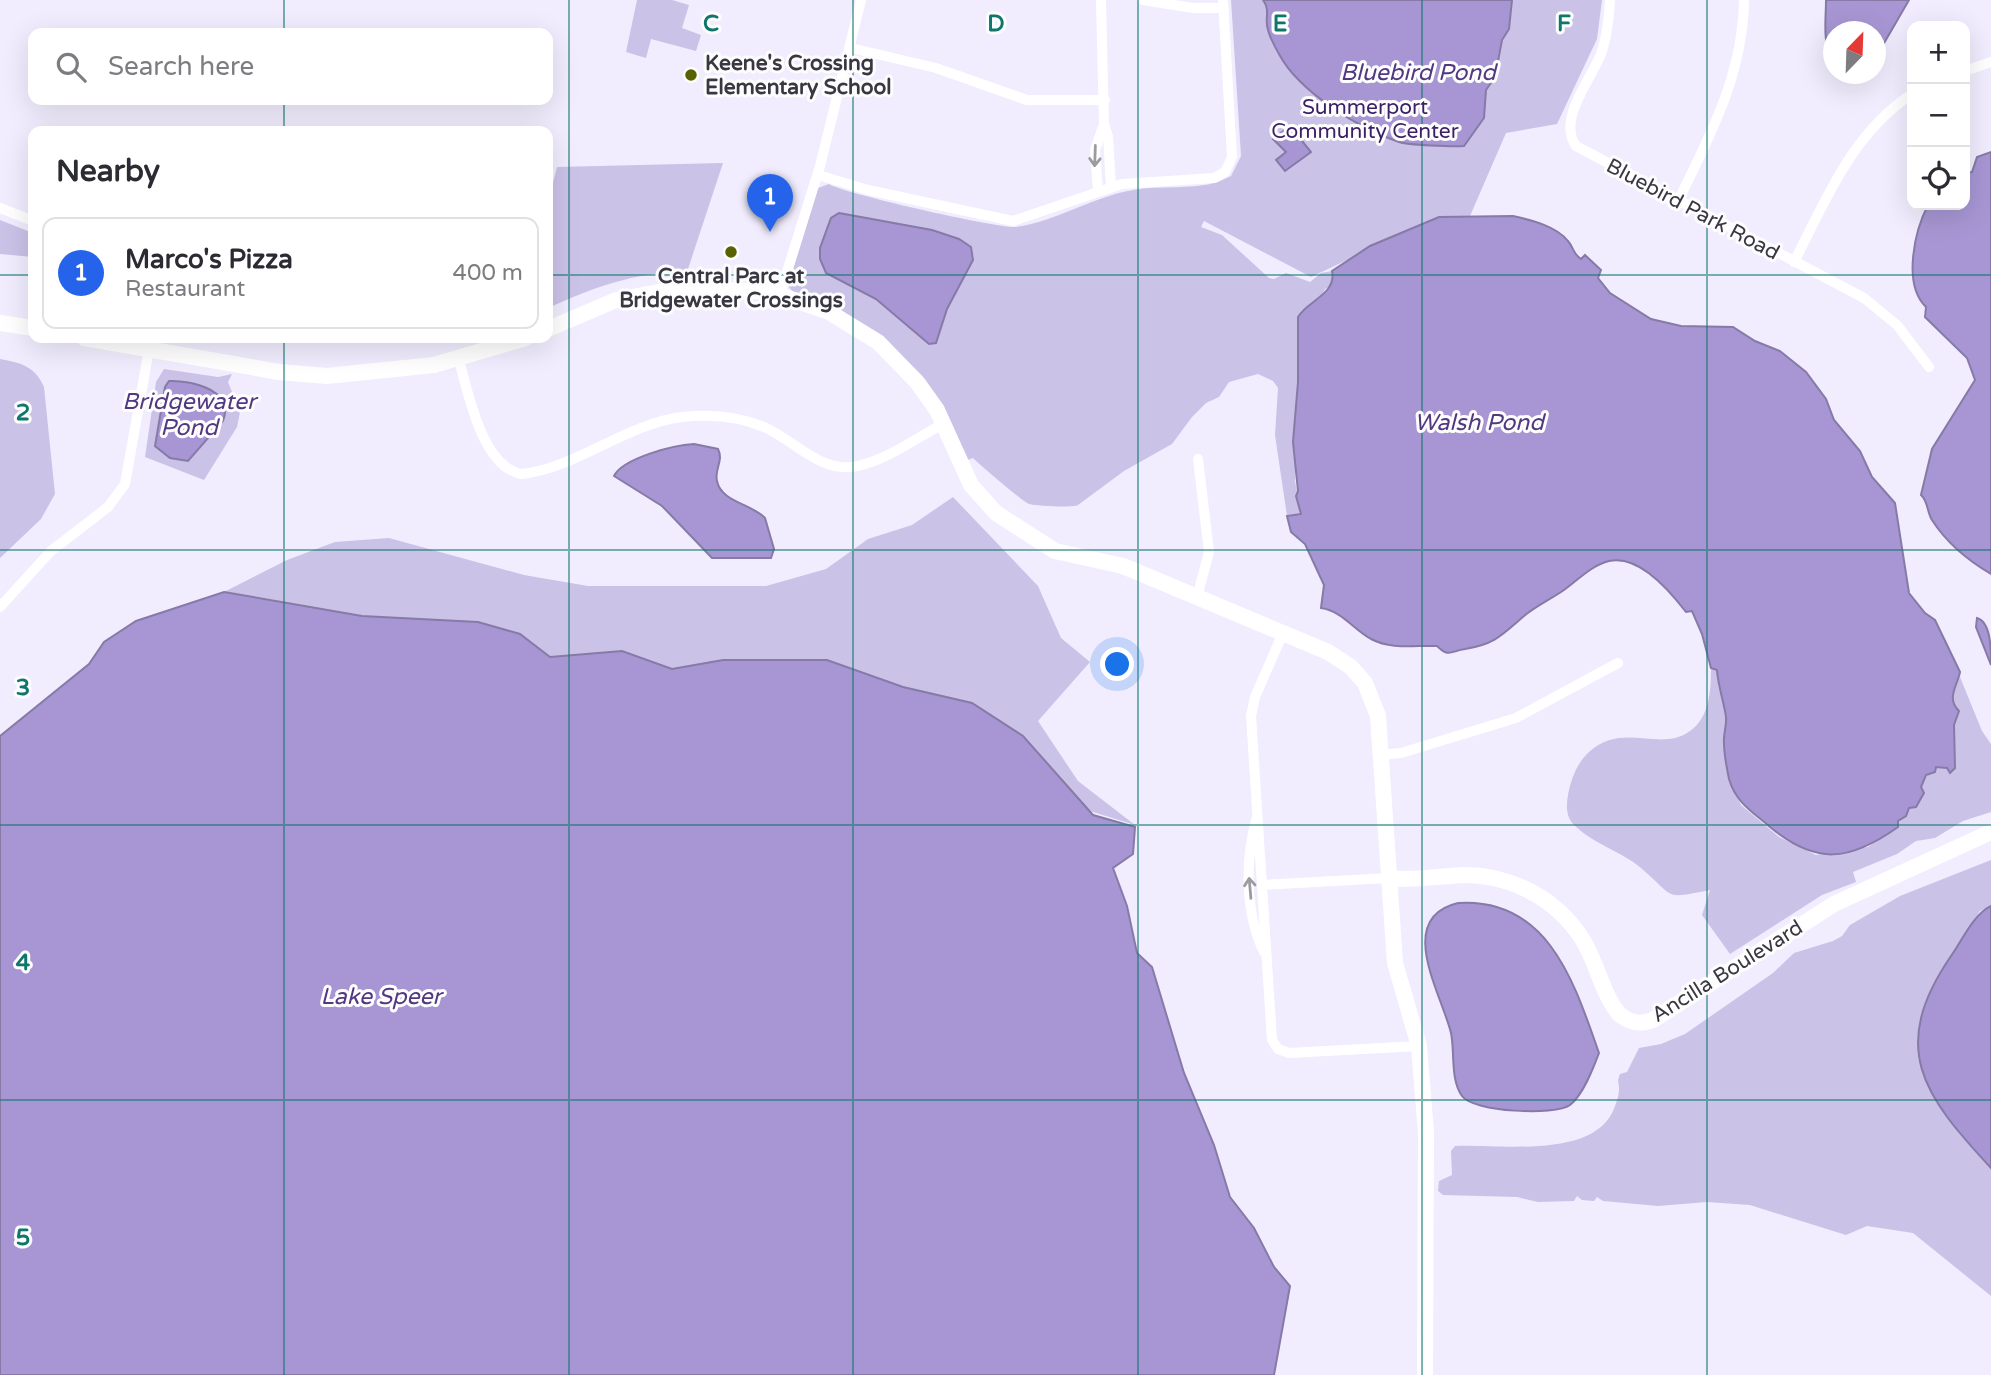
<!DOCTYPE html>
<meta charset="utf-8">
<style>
body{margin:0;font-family:"Varela Round",sans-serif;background:#f7f7f7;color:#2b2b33}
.controls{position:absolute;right:21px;top:21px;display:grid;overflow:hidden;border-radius:14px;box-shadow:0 7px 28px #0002}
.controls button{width:63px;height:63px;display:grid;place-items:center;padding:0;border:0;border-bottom:2px solid #e1e1e2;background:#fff;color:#2b2b33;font:35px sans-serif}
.compass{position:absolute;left:1823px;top:21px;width:63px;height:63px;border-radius:50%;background:#fff;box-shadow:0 7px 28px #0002;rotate:23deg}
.you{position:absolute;left:1118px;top:665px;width:24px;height:24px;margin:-18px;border:5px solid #fff;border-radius:50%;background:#1a73e8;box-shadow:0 0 0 10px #1a73e833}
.badge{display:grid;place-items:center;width:46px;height:46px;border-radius:50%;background:#2563eb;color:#fff;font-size:23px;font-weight:700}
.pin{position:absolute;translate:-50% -58px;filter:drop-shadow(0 2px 4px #0008)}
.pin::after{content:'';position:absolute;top:37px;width:24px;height:21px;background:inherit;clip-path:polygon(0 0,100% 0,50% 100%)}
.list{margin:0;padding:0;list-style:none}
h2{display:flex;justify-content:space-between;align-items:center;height:91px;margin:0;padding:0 28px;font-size:30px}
h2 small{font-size:23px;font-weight:400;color:#7c7c81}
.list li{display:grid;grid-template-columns:46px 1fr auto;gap:21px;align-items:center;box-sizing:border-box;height:112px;margin:0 14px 14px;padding:0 14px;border:2px solid #e1e1e2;border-radius:14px}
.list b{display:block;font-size:26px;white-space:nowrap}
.list p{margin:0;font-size:23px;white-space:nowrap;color:#7c7c81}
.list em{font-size:23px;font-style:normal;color:#7c7c81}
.icon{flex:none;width:38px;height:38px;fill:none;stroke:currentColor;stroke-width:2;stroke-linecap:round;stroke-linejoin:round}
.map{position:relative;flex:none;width:1991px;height:1375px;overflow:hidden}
.search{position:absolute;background:#fff;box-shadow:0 7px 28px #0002;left:28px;top:28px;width:525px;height:77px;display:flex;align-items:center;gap:18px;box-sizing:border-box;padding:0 24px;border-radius:14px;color:#7c7c81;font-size:26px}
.panel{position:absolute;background:#fff;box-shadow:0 7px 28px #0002;left:28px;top:126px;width:525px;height:217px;border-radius:14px}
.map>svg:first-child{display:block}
.green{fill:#cbc2e8}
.water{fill:#a796d3;stroke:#867aa7;stroke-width:2}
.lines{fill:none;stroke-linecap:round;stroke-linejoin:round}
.street{stroke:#fff;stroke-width:10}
.secondary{stroke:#fff;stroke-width:16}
.oneway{stroke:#9c9ba0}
.grid{fill:none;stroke:#0f766e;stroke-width:2;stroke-opacity:0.55}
.poi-dot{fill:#586200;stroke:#fdfdfd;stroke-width:2.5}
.labels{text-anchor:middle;stroke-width:6;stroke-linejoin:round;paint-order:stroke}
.poi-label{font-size:21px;font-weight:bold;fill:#393741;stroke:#fdfdfd;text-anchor:start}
.park-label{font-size:21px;fill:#3a1f66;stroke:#fdfdfd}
.street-label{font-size:21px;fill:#393741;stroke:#fdfdfd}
.water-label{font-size:23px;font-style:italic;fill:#513881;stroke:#fdfdfd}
.grid-label{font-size:23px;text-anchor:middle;font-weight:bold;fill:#0f766e;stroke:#fdfdfd;stroke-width:6;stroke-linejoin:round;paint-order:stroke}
</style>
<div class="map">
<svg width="1991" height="1375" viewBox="0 0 1991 1375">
<rect width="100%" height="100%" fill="#f1edfe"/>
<!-- green -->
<path class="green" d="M637,0H672L689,5L682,28L701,35L696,51L651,39L646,58L626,52Z
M1231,0H1602L1597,39L1557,124L1506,133L1470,216L1439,217L1311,277L1204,221L1201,227L1222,235L1269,278L1274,279L1286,273L1310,282L1321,273L1332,271L1334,279L1330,287L1325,289L1319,300L1301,311L1297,324L1298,382L1293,442L1296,450L1295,481L1301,514L1287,516L1275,435L1278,388L1273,381L1258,374L1229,382L1219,397L1206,403L1192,417L1172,444L1124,471L1078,505C1072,508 1037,506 1029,504C1023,502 979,464 973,458L965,461L911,367L793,292L788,286L818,188L829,184C841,193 1000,229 1016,227C1057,221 1092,197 1133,190C1161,185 1191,190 1218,182L1231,176L1241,156Z
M723,163L687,272C637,271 592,288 548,308V203L557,167Z
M0,220L33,233V257L0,254Z
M0,359C21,363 35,366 44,387L55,494L41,519L0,558Z
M164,369L218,377L232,374L228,382L240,412L237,427L204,480L145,457L156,382Z
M953,497L1038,586L1061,638L1090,662L1038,721L1078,781L1135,825L1080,808L972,703L903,687L723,660L672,669L622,651L550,657L520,634L478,622L362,616L224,592L287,560L335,542L389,538L524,575L588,586H766L826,569L868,539L912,525Z
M1711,668L1717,670L1727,719L1725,760L1730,770L1728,777L1741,805L1779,837L1816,855L1868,847L1898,827C1899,817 1907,808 1916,806L1923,780L1936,767L1955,768L1954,725L1958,715L1952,697L1960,677L1982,731L1991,744V812L1963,821L1935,838L1916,841L1897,854L1853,872L1856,882L1822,895L1730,954L1702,915L1710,890C1663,899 1677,899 1641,868C1621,851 1595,845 1574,825C1566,817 1566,805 1568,795C1571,779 1577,763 1589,752C1623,721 1660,753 1690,731C1710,717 1711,689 1711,668Z
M1991,860V906L1980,911L1934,985L1936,1102L1961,1136L1991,1168V1296L1913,1233L1867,1226L1846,1235L1750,1205L1707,1202L1658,1206L1603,1201L1597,1197L1594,1201L1582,1200L1577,1196L1574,1201L1538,1202L1517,1197L1443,1195L1438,1191L1439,1181L1452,1175L1451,1151L1455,1146C1501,1144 1597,1160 1615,1106C1619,1096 1620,1090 1618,1080L1620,1074L1627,1072L1639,1048L1661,1044L1685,1034L1773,973L1794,953L1833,941L1842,936L1850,925L1900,896Z"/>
<!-- water -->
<path class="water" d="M1263,0H1512L1509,29L1502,40L1495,77L1486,90L1484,118L1464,146C1454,147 1407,145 1399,142C1360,129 1299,92 1279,54C1275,47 1270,38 1268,30C1264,18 1271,11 1263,0Z
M1826,0H1909L1876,57V32H1834L1833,61C1822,43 1826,21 1826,0Z
M1290,126L1311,152L1285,171L1276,160L1286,152L1273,139Z
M1991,152V574C1969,561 1946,542 1932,520C1927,512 1928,501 1921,495L1932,449L1975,380L1967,358L1925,317L1926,307C1902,284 1915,230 1928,205H1965V173L1972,172L1977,157Z
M839,213L932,230L959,239L971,247L973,260L947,309L936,343L929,344L876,299L826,273L820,259V248L831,218Z
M1513,216C1531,220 1556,226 1568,241C1574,248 1573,254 1581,259L1585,255L1601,270L1598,278L1610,293L1651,319L1681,326L1733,327L1755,341L1780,351L1806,372L1826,399L1834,420L1860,451L1872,477L1895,503L1909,593L1925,613L1935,620L1960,672C1957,687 1946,698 1959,711L1954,725L1955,768L1950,773L1947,768L1936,767L1935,772L1926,775L1921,787L1924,793L1916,807L1909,808L1906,816L1898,821V827C1849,862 1816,865 1770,827C1753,812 1736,803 1729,779C1727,769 1724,755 1724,743C1723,735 1727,725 1726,717C1724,702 1718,686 1717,670L1711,668L1702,634L1692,611L1686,612C1670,591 1639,554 1609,561C1592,565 1578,580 1564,590C1551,599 1536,606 1524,616C1502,635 1495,644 1465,649C1451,651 1449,658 1437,646C1415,645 1392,650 1371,639C1353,629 1342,611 1321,608L1324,585L1305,544L1291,532L1287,516L1301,514L1296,496L1298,491L1293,442L1298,382V317C1307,301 1337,294 1332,271L1370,246L1439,217Z
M169,381C191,380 235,390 223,421L188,461L170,458L155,446L165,387Z
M694,444L718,449C724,461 714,469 717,481C721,502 752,504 765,518L774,549L771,558H712L662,506L614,476C623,458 674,445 694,444Z
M224,592L362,616L478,622L520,634L550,657L622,651L672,669L723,660H827L903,687L972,703L1023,736L1093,815L1135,827L1133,854L1113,868L1127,906L1137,953L1152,967L1184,1073L1214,1145L1230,1197L1254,1228L1274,1267L1290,1286L1274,1375H0V736L89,664L104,642L136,621Z
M1977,618C1991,622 1991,649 1991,665L1976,627Z
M1458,903C1549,897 1575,985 1599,1053C1593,1069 1583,1095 1570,1105C1555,1116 1473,1112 1462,1096C1450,1079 1455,1052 1451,1033C1442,995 1394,918 1458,903Z
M1991,906V1168C1923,1095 1888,1048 1951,956C1963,939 1973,915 1991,906Z"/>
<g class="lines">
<!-- street -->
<path class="street" d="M1101,0L1104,124L1108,136L1111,187
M1143,0L1193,8H1224
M1610,0C1609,19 1607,37 1601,54C1591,80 1557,119 1576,146L1864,298L1897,325L1929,367
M851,48L936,68L1027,100H1105
M1965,71L1991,62
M818,175L868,190L1013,221L1122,184L1214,178L1225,172L1232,157L1223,0
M1098,190L1095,150L1104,124
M1679,199C1711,134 1743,74 1744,0
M0,208L33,221
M1794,262C1826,200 1852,133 1912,94
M780,294L820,166L861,0
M459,360C468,393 482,466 521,474C575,469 625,424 682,417C710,414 740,416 766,428C793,440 819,471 852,467C883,463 916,438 943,424
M1197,597L1209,552L1198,459
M0,607L51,551L108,507L125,484L149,349
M1283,633L1255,697L1251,716L1272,1040L1278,1049L1289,1053L1419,1046
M1381,755L1401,753L1516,718L1618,663
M1256,820C1245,861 1245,913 1264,952
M1263,885L1389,878"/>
<!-- secondary -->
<path class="secondary" d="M0,323L33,328
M548,329L616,300L680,288L771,292L829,312L878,342L917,382L937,410L971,485L996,513L1055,551L1123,566L1328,652L1351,667L1365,683L1378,716L1395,963L1419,1046L1426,1133L1425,1375
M84,338L279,372L327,376L434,365L526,338
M1389,878C1413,881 1439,876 1464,875C1511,875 1555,898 1581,937C1597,961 1601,992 1619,1014C1630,1023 1640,1025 1653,1020L1834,904L1991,832"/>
</g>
<!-- one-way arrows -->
<defs><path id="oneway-shaft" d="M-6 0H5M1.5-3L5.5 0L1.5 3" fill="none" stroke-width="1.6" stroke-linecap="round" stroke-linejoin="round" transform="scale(1.75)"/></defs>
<g class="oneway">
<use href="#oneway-shaft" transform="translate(1095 156) rotate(92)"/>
<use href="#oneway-shaft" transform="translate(1250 888) rotate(-95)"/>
</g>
<!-- grid -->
<path class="grid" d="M284,0V33M569,0V1375M853,0V1375M1138,0V1375M1422,0V1375M1707,0V1375M284,100V131M0,275H33M548,275H1991M284,338V1375M0,550H1991M0,825H1991M0,1100H1991"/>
<!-- markers -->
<g class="poi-dot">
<circle cx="691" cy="75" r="7"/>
<circle cx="731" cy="252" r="7"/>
</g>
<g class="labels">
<!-- poi labels -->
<g class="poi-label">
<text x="705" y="70">Keene's Crossing<tspan x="705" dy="24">Elementary School</tspan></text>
<text x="731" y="283" text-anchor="middle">Central Parc at<tspan x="731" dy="24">Bridgewater Crossings</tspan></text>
</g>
<!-- park labels -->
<g class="park-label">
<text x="1365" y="114">Summerport<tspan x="1365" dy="24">Community Center</tspan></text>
</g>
<!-- street labels -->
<g class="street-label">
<text transform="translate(1693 209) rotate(28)" y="7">Bluebird Park Road</text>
<text transform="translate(1727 971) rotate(-32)" y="7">Ancilla Boulevard</text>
</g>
<!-- water labels -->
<g class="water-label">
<text x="1418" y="80">Bluebird Pond</text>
<text x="189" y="409">Bridgewater<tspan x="189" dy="26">Pond</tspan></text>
<text x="1479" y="430">Walsh Pond</text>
<text x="381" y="1004">Lake Speer</text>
</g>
</g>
<g class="grid-label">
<text x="711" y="31">C</text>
<text x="996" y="31">D</text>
<text x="1280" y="31">E</text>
<text x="1564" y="31">F</text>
<text x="23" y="420">2</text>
<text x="23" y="695">3</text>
<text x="23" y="970">4</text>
<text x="23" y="1245">5</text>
</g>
</svg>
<div class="controls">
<button>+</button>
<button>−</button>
<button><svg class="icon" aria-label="locate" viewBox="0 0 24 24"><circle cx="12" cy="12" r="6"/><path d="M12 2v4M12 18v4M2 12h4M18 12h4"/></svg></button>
</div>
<svg class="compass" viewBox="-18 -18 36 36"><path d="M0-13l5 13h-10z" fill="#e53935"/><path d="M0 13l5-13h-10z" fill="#7c7c81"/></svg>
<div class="you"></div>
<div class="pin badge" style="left:770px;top:232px">1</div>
<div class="search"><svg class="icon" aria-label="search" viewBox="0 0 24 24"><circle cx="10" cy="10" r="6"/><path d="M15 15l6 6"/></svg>Search here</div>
<section class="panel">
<h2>Nearby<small></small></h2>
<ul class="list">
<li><span class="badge">1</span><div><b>Marco's Pizza</b><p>Restaurant</p></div><em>400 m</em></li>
</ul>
</section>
</div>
